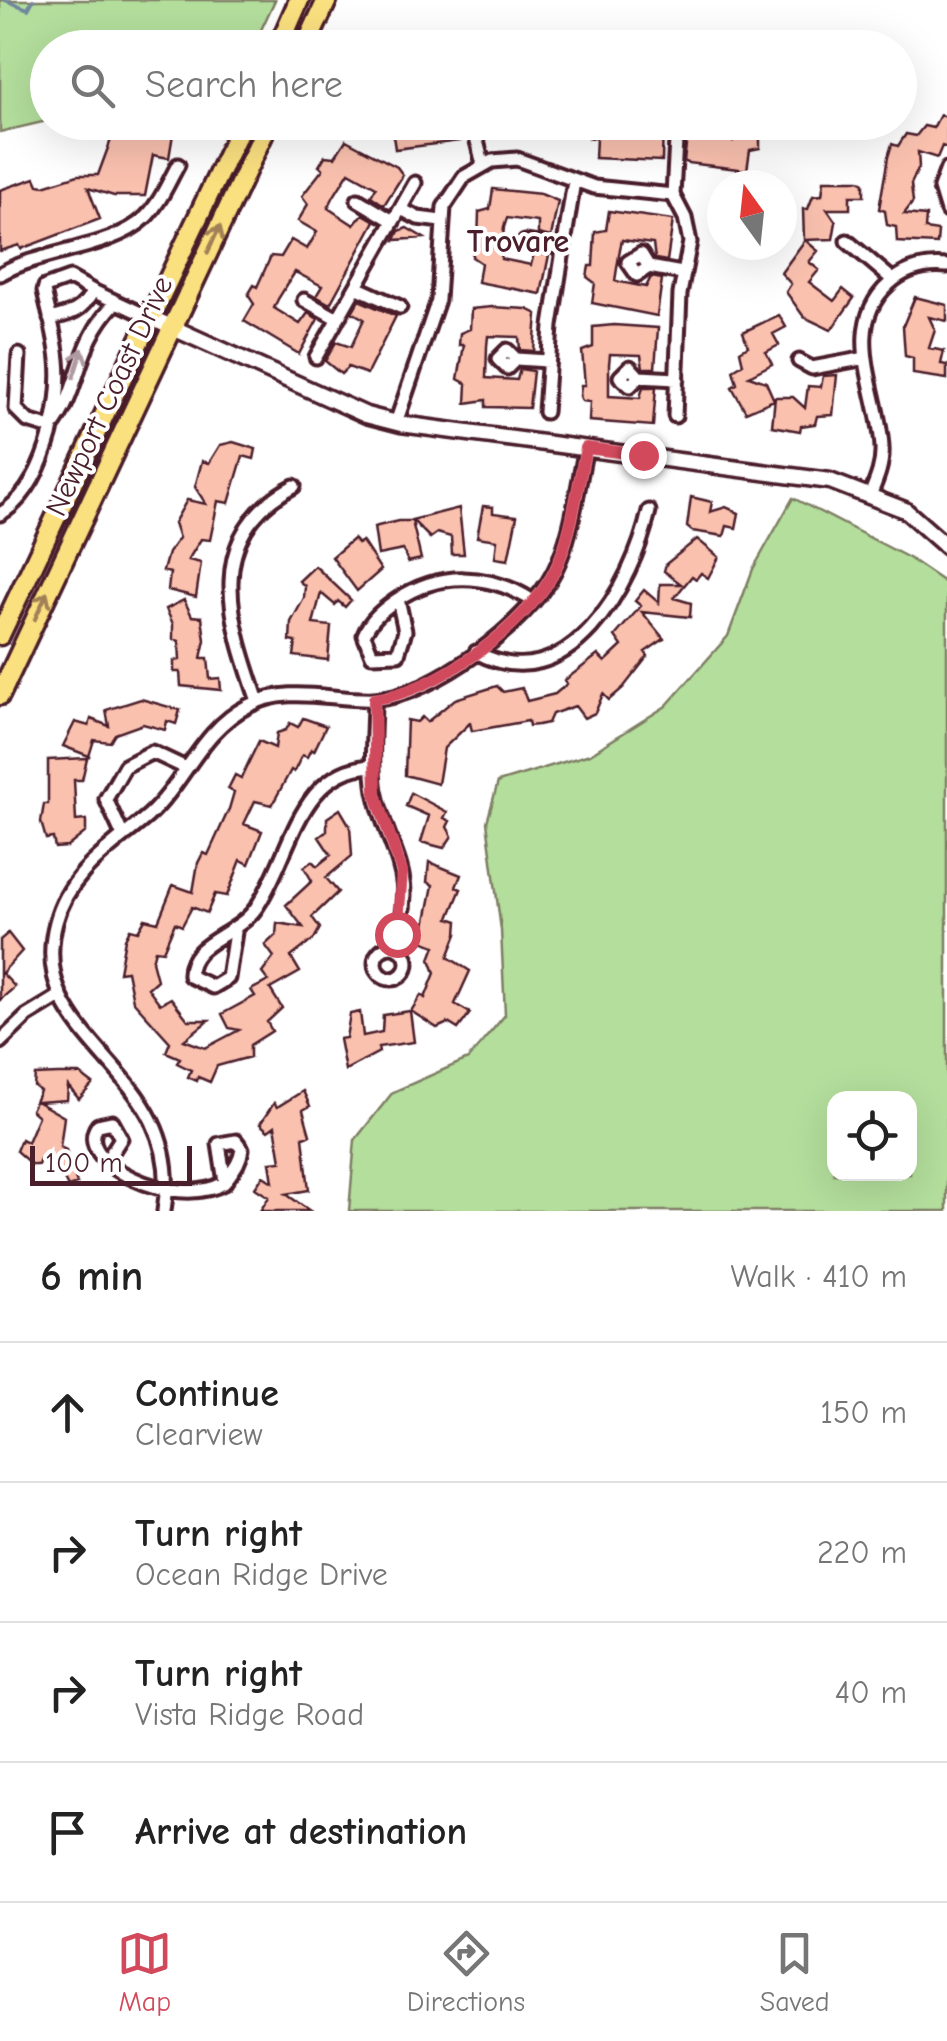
<!DOCTYPE html>
<meta charset="utf-8">
<style>
body{margin:0;font-family:"Comic Neue",sans-serif;background:#f2f2f2;color:#222}
.controls{position:absolute;right:30px;bottom:30px;display:grid;overflow:hidden;border-radius:20px;box-shadow:0 10px 40px #0002}
.controls button{width:90px;height:90px;display:grid;place-items:center;padding:0;border:0;border-bottom:2px solid #e0e0e0;background:#fff;color:#222;font:50px sans-serif}
.compass{position:absolute;left:707px;top:170px;width:90px;height:90px;border-radius:50%;background:#fff;box-shadow:0 10px 40px #0002;rotate:345deg}
.scale{position:absolute;left:30px;bottom:25px;width:162px;box-sizing:border-box;padding-left:10px;border:5px solid #4a1f2b;border-top:0;font-size:28px;line-height:35px;white-space:nowrap;color:#4a1f2b;-webkit-text-stroke:8px #fff;paint-order:stroke}
.stop{position:absolute;width:30px;height:30px;margin:-22px;border:8px solid #d1495b;border-radius:50%;background:#fff}
.stop.end{background:#d1495b;border-color:#fff;box-shadow:0 2px 10px #0008}
.list{margin:0;padding:0;list-style:none}
h2{display:flex;justify-content:space-between;align-items:center;height:130px;margin:0;padding:0 40px;font-size:42px}
h2 small{font-size:32px;font-weight:400;color:#767676}
.list li{display:grid;grid-template-columns:65px 1fr auto;gap:30px;align-items:center;box-sizing:border-box;height:140px;padding:0 40px;border-top:2px solid #e0e0e0}
.list b{display:block;font-size:38px;white-space:nowrap}
.list p{margin:0;font-size:32px;white-space:nowrap;color:#767676}
.list em{font-size:32px;font-style:normal;color:#767676}
.icon{flex:none;width:55px;height:55px;fill:none;stroke:currentColor;stroke-width:2;stroke-linecap:round;stroke-linejoin:round}
.map{position:relative;flex:none;width:947px;height:1211px;overflow:hidden}
.search{position:absolute;background:#fff;box-shadow:0 10px 40px #0002;left:30px;right:30px;top:30px;height:110px;display:flex;align-items:center;gap:25px;box-sizing:border-box;padding:0 35px;border-radius:55px;color:#767676;font-size:38px}
.sheet{height:690px;background:#fff}
nav{display:flex;justify-content:space-around;align-items:center;box-sizing:border-box;height:140px;border-top:2px solid #e0e0e0;background:#fff;font-size:28px;color:#767676}
nav a{display:grid;justify-items:center;gap:5px}
nav .on{color:#d1495b}
.map>svg:first-child{display:block}
.green{fill:#b3de9c;stroke:#7e7e64;stroke-width:2.5;fill-rule:evenodd}
.lines{fill:none;stroke-linecap:round;stroke-linejoin:round}
.stream{stroke:#70879e;stroke-width:4}
.building{fill:#fac1af;stroke:#4a1f2b;stroke-width:2.5}
.minor-casing{stroke:#4a1f2b;stroke-width:19}
.tertiary-casing{stroke:#4a1f2b;stroke-width:21}
.primary-casing{stroke:#4a1f2b;stroke-width:25}
.minor{stroke:#fff;stroke-width:11}
.tertiary{stroke:#fff;stroke-width:14}
.primary{stroke:#fbe080;stroke-width:18}
.oneway{stroke:#a28056}
.oneway2{stroke:#ae9aa0}
.route{stroke:#d1495b;stroke-width:12}
.labels{text-anchor:middle;stroke-width:8;stroke-linejoin:round;paint-order:stroke}
.street-label{font-size:30px;fill:#4a1f2b;stroke:#fff}
.neighbourhood-label{font-size:32px;font-weight:bold;fill:#4a1f2b;stroke:#fff}
</style>
<div class="map">
<svg width="947" height="1211" viewBox="0 0 947 1211">
<rect width="100%" height="100%" fill="#fff"/>
<filter id="ink" filterUnits="userSpaceOnUse"><feTurbulence type="fractalNoise" baseFrequency=".01" numOctaves="2"/><feDisplacementMap in="SourceGraphic" scale="20" xChannelSelector="R" yChannelSelector="G"/><feConvolveMatrix kernelMatrix="1 2 1 2 8 2 1 2 1" color-interpolation-filters="sRGB"/></filter>
<g filter="url(#ink)">
<!-- green -->
<path class="green" d="M0,0H275L253,47H238L220,39L214,47L48,48L47,121L0,132Z
M793,498L909,558L947,584V1211H349L355,1140L393,1092L468,1059L505,1015L501,930L487,822L498,782L590,754L666,706L728,636L753,569ZM910,1098V1174H834V1098Z"/>
<g class="lines">
<!-- stream -->
<path class="stream" d="M5,0L28,9L33,0"/>
</g>
<!-- building -->
<path class="building" d="M486,38L530,39V48H485Z
M940,115L947,117V148L942,146L937,158L918,152L919,167L911,184L913,202L904,214L926,216L925,229L938,231L937,244L897,242L896,227L887,225L885,211L879,209L888,157L892,144L898,146L906,134L916,136L924,126L933,128Z
M141,122H196L195,131L173,134L169,158L153,155L145,196H114L88,188L100,219L21,249L19,245L0,251V190L35,178L38,185L44,186L78,175H98L112,137L117,133L141,137Z
M391,122H457L460,141L395,149Z
M482,122H547V136L490,137Z
M587,122H615V132L646,135L648,122H663L662,161L595,158L596,138H588Z
M689,122H703L702,136L733,141L738,123L760,122V148L750,150L747,170L688,163L684,161Z
M346,140L397,167L403,175L384,205L371,196L376,187L349,172L334,196L328,208L340,216L354,225L363,214L375,221L330,304L316,296L322,286L295,272L278,299L274,308L300,324L308,313L318,319L299,354L244,321L254,304L248,295L254,285L257,287L271,256L281,257L291,240L307,249L317,232L298,221L308,204L302,196L323,169L319,166L325,156L335,157Z
M824,180H859L864,183V196H850V209H827L836,222L833,239L804,240L803,209H808L813,196L822,195Z
M493,189L541,194L558,201L551,237L538,234V222L507,218L504,227L501,259L531,265L534,253L549,255L541,294L478,282L481,263L472,257L474,245H478L479,212L490,209Z
M609,211L673,220L667,261L655,259L653,244L622,240L620,249L615,281L646,287L651,277L662,279L657,316L592,303L595,283L587,277L589,266H593L595,232L606,230Z
M407,228L424,238L395,240L399,231Z
M805,240L818,251L809,262L819,270L809,282L834,301L843,289L854,298L831,330L804,317L786,292L791,284L781,273Z
M915,297L947,305V321L929,317L935,330L929,348L944,351L941,364L947,365V379L913,374V358L905,356L903,326Z
M359,300L396,316L367,374L348,367L341,374L325,361L336,342L351,347L364,319L352,312Z
M492,307L527,309L537,314L534,351L520,350L519,337L488,336L487,346L486,378L517,380L520,369L533,371L529,408L486,407V400L466,403L467,384L458,379L464,345H459L460,333L470,329L471,309Z
M779,315L786,327L773,334L779,345L766,352L772,364L749,376L766,382L774,400L746,412L732,387L737,384L733,370L743,364L740,351L748,346L743,332Z
M614,325L658,328L655,368H643L641,355L610,354L609,364V396L640,398L643,387H656L653,426L589,421L590,402L582,401L580,396L581,385H585L582,351L593,347V327Z
M837,375L833,415L817,416L815,424L801,426L800,431L772,426L775,397H793L805,408L808,386L821,387L823,376Z
M233,442L256,449L254,459L243,456L229,503L218,501L210,540L201,539L188,560L201,563L196,597L168,590L170,573L163,571L168,553L179,538L174,523L187,500L206,504L195,487L202,461L209,463L220,445Z
M691,497L712,502L710,512L726,507L739,513L736,528L727,526L724,536L692,531L687,527Z
M483,506L493,507V513L517,516L508,560L495,558L497,540L477,537Z
M459,508L464,554H452L451,537L437,533L430,538L412,520Z
M398,521H412L421,559L408,562L403,550L378,555L374,527Z
M353,539L358,544L362,541L381,570L357,591L332,557Z
M697,539L719,557L708,578L701,573L696,579L692,576L674,598L691,603L690,617L642,612L664,639L645,652L648,656L623,688L609,700L603,694L595,713L584,718L575,706L552,714L548,723L538,725L529,726L528,721L472,731L470,723L444,748L438,784L405,775L407,720L417,722L422,717L427,722L455,699L497,686L503,692L522,688L527,701L555,694L567,684L565,680L598,655L605,662L622,646L615,636L641,606L635,601L644,590L659,603L660,584H681L664,571L666,564Z
M315,566L351,600L345,607L338,601L335,605L321,593L313,624L331,626L328,660L294,656L296,642L290,641L291,622L304,598L305,586L299,581Z
M184,600L192,616L202,617L205,640L201,658H208L210,679L220,678L221,690L181,686L180,672H174V661L180,660L179,641L173,639V624L166,609Z
M141,699L180,710L176,724L167,721L165,730L143,724L115,734L110,742L94,740L89,756L63,746L75,722L89,726L91,719L109,726L106,710Z
M303,718L326,726L314,751L311,749L307,757L302,755L294,772L291,770L272,805L255,801L244,824L262,831L249,864L241,860L227,896L215,894L207,913L192,907L182,926L175,923L163,951L155,950L152,961L157,980L148,988L160,1004L171,998L188,1020H209L184,1040L205,1048L239,1030L229,1028L222,1014L255,996L251,990L268,981L262,973L274,957L265,945L276,935L277,923L303,927L286,905L312,881L304,867L312,861L317,866L331,855L319,837L327,831V818L340,809L350,826L352,856L326,878L338,892L312,917L320,928L314,939L291,957L300,972L270,989L282,1008L267,1022L272,1031L250,1045V1057L217,1066L210,1082L198,1077L197,1081L188,1077L191,1070L177,1063L180,1058L166,1052L170,1042L133,1001L127,971L119,972L125,939L130,929L138,931L145,919L158,922L173,885L193,892L198,863L203,853L208,855L229,809L234,792L228,789L235,775L241,778L259,741L275,748L277,733L286,730L290,723L298,727Z
M87,758L82,780H74L76,821L86,820V832L67,847L55,848L53,838L46,839L41,822L44,804H48V760Z
M411,793L447,812L444,818L450,821L447,827L452,836L444,848L421,842L429,816L406,806Z
M429,862L461,875L456,887L461,889L449,918L458,921L457,934L448,957L470,971L455,1004L470,1013L458,1029L448,1023L437,1028L411,1011L421,995L425,998L435,973L430,959L435,946L422,941L433,885L427,882Z
M8,933L22,951L2,973L15,987L0,1000V940Z
M410,1011L414,1042L378,1047L379,1052L345,1070L339,1039L346,1038L350,1014L360,1012L363,1036L382,1032L383,1015Z
M58,1074H80L93,1084L79,1099L68,1086L67,1100L38,1102L64,1117L60,1147L66,1150L77,1184L68,1187L55,1162L41,1157L38,1165H32L16,1151L21,1139L27,1142L38,1116L31,1110L40,1091L34,1086L35,1075Z
M303,1091L310,1106L303,1110L310,1135L303,1137L309,1190L286,1194L310,1211H260L269,1197L255,1188L263,1176L273,1182L270,1162L281,1161L275,1126L268,1131L260,1124L274,1103L277,1107Z"/>
<g class="lines">
<!-- minor casing -->
<g class="minor-casing">
<path id="minor" d="M468,48V42
M472,122L483,164
M947,169L940,188L947,211
M358,200L393,221
M401,209L418,218L441,221
M847,241L893,280
M525,242L564,248
M649,267L641,254L628,262L637,275L649,267L682,273
M0,274C42,250 112,249 145,218C160,203 168,183 178,165
M356,287L400,307
M93,291L149,317
M304,300L338,319
M19,355L16,409L28,421L51,428
M316,357L415,183
M516,359L507,368L498,359L507,350L516,359L548,361
M799,361L812,368L866,358
M639,377L630,386L620,377L630,367L639,377L677,379
M545,412L551,326L574,181
M675,416L680,294L690,242L685,218L673,195L677,122
M396,423L438,300L444,207L464,177L492,161L517,159L594,187L673,195
M51,428C83,388 73,347 116,302
M871,493C877,479 883,464 882,448C880,394 840,328 889,284C905,269 925,264 947,266
M0,514C43,490 63,407 58,360C56,337 49,314 44,291L45,287L70,278L93,291C82,311 71,314 50,319
M398,599L405,631L398,654L372,655L364,635C370,620 381,611 395,601C439,571 488,572 533,601
M476,652C568,703 633,584 649,511
M374,699C374,729 370,762 375,791C388,854 422,875 392,947
M258,701C230,621 202,535 294,486
M123,836L106,799L125,766L152,752L186,768
M235,932L228,978L213,987L190,976C188,942 236,937 256,908C292,856 297,769 373,766
M375 963a16 16 0 1 1 32 0a16 16 0 1 1-32 0Z
M0,1042L27,1016L60,996
M105,1163L121,1138L112,1122L98,1125C71,1161 174,1211 224,1183C232,1171 240,1164 242,1149L236,1141L219,1144L225,1182
M164,1211C188,1067 23,1046 56,922C69,872 111,848 148,816C186,781 201,730 248,706C290,684 331,701 375,699C433,696 528,623 554,572C573,535 577,488 586,448"/>
</g>
<!-- tertiary casing -->
<g class="tertiary-casing">
<path id="tertiary" d="M149,317L366,415L401,424L830,481L905,510L947,547"/>
</g>
<!-- primary casing -->
<g class="primary-casing">
<path id="primary" d="M278,48L299,0
M305,48L327,0
M0,635L243,122
M0,695L269,122"/>
</g>
<!-- minor -->
<use href="#minor" class="minor"/>
<!-- tertiary -->
<use href="#tertiary" class="tertiary"/>
<!-- primary -->
<use href="#primary" class="primary"/>
</g>
<!-- one-way arrows -->
<defs><path id="oneway-shaft" d="M-6 0H5M1.5-3L5.5 0L1.5 3" fill="none" stroke-width="1.6" stroke-linecap="round" stroke-linejoin="round" transform="scale(2.5)"/></defs>
<g class="oneway">
<use href="#oneway-shaft" transform="translate(214 239) rotate(-65)"/>
<use href="#oneway-shaft" transform="translate(41 606) rotate(-65)"/>
</g>
<use class="oneway2" href="#oneway-shaft" transform="translate(78 363) rotate(-72)"/>
</g>
<g class="lines" filter="url(#ink)">
<!-- route -->
<path class="route" d="M397,934L402,872L376,795L374,699C435,693 530,624 556,568C573,531 577,487 586,448L643,455"/>
</g>
<g class="labels">
<!-- street labels -->
<g class="street-label">
<text transform="translate(109 396) rotate(-65)" y="10">Newport Coast Drive</text>
</g>
<!-- neighbourhood labels -->
<g class="neighbourhood-label">
<text x="518" y="252">Trovare</text>
</g>
</g>
</svg>
<div class="controls">
<button><svg class="icon" aria-label="locate" viewBox="0 0 24 24"><circle cx="12" cy="12" r="6"/><path d="M12 2v4M12 18v4M2 12h4M18 12h4"/></svg></button>
</div>
<svg class="compass" viewBox="-18 -18 36 36"><path d="M0-13l5 13h-10z" fill="#e53935"/><path d="M0 13l5-13h-10z" fill="#767676"/></svg>
<div class="scale">100 m</div>
<div class="stop" style="left:397px;top:934px"></div>
<div class="stop end" style="left:643px;top:455px"></div>
<div class="search"><svg class="icon" aria-label="search" viewBox="0 0 24 24"><circle cx="10" cy="10" r="6"/><path d="M15 15l6 6"/></svg>Search here</div>
</div>
<section class="sheet">
<h2>6 min<small>Walk · 410 m</small></h2>
<ul class="list">
<li><svg class="icon" aria-label="ahead" viewBox="0 0 24 24"><path d="M12 20V5M6 11l6-6 6 6"/></svg><div><b>Continue</b><p>Clearview</p></div><em>150 m</em></li>
<li><svg class="icon" aria-label="right" viewBox="0 0 24 24"><path d="M7 20v-9h11M14 6l5 5-5 5"/></svg><div><b>Turn right</b><p>Ocean Ridge Drive</p></div><em>220 m</em></li>
<li><svg class="icon" aria-label="right" viewBox="0 0 24 24"><path d="M7 20v-9h11M14 6l5 5-5 5"/></svg><div><b>Turn right</b><p>Vista Ridge Road</p></div><em>40 m</em></li>
<li><svg class="icon" aria-label="arrive" viewBox="0 0 24 24"><path d="M6 21V4h12l-3 4 3 4H6"/></svg><div><b>Arrive at destination</b></div></li>
</ul>
</section>
<nav>
<a class="on"><svg class="icon" aria-label="map" viewBox="0 0 24 24"><path d="M3 6l6-2 6 2 6-2v14l-6 2-6-2-6 2zM9 4v14M15 6v14"/></svg>Map</a>
<a><svg class="icon" aria-label="directions" viewBox="0 0 24 24"><path d="M12 3l9 9-9 9-9-9zM9 14v-3h6M13 9l2 2-2 2"/></svg>Directions</a>
<a><svg class="icon" aria-label="saved" viewBox="0 0 24 24"><path d="M7 4h10v16l-5-4-5 4z"/></svg>Saved</a>
</nav>
